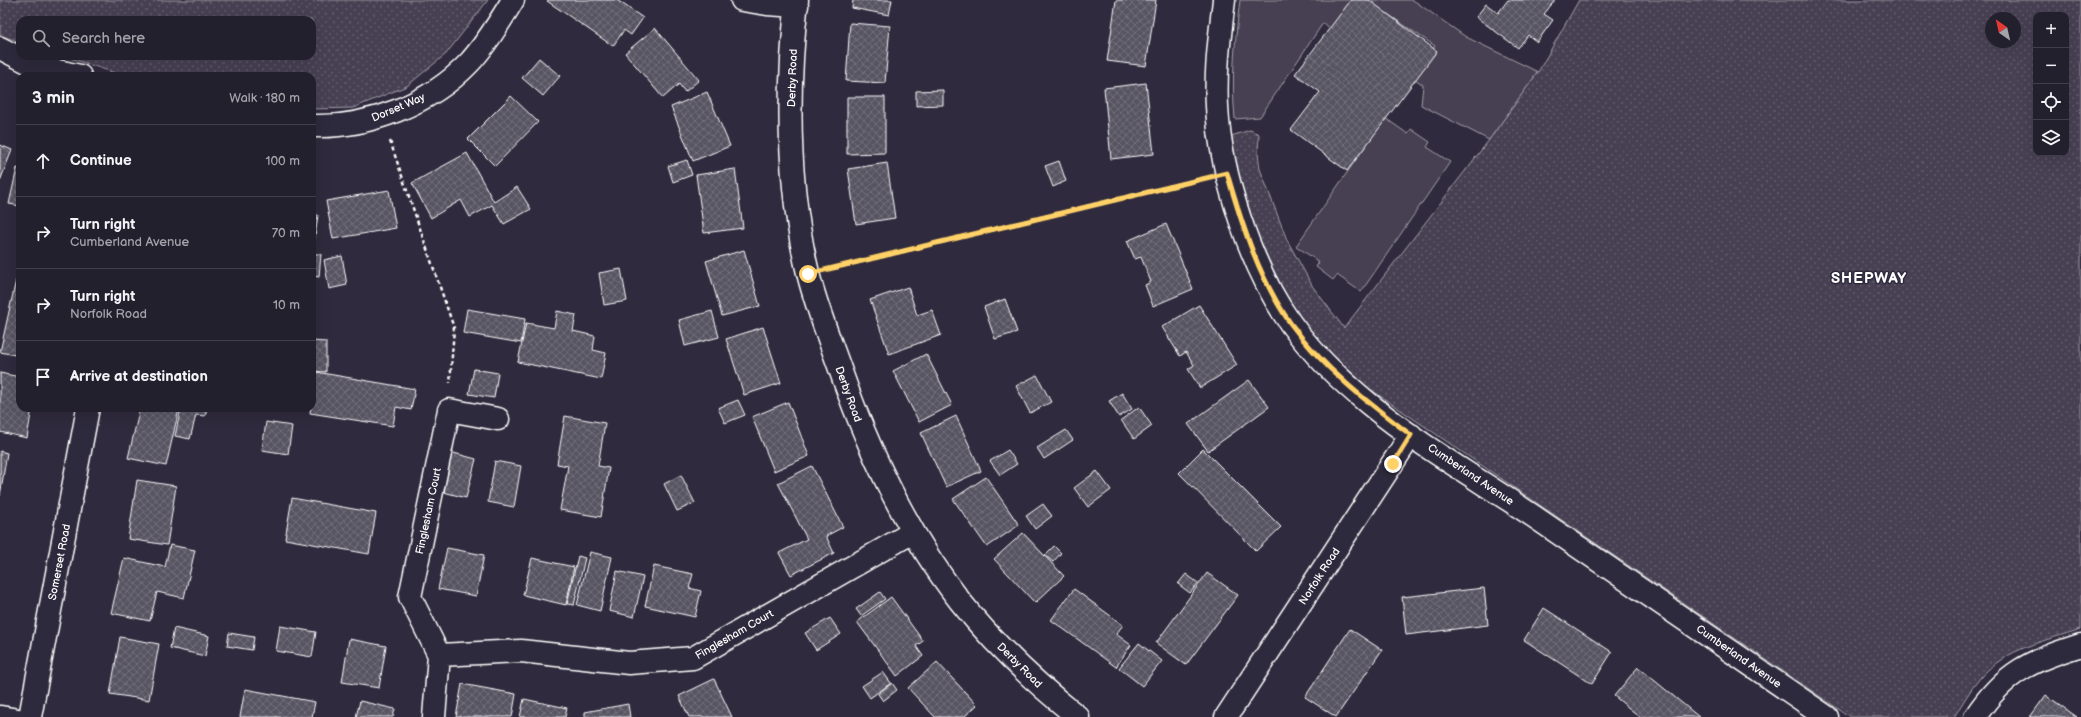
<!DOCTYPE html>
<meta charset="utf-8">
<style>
body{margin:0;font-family:"Balsamiq Sans",sans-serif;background:#2f2d3a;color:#f1f3f6}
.controls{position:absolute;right:12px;top:12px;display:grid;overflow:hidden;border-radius:8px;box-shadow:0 4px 16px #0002}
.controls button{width:36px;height:36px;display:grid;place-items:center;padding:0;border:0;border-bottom:1px solid #403e4a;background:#23202e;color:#f1f3f6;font:20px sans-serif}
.compass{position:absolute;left:1985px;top:12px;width:36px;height:36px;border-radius:50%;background:#23202e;box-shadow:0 4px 16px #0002;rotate:326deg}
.stop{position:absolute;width:12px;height:12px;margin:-9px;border:3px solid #ffd166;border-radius:50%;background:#fff}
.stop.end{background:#ffd166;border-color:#fff;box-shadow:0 1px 4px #0008}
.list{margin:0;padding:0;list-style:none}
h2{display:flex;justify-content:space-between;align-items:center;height:52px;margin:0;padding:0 16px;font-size:17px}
h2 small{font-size:13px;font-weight:400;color:#a3a3aa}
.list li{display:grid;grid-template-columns:26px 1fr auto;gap:12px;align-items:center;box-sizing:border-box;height:72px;padding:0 16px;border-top:1px solid #403e4a}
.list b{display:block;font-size:15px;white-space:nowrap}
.list p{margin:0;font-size:13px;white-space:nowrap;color:#a3a3aa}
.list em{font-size:13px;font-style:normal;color:#a3a3aa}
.icon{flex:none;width:22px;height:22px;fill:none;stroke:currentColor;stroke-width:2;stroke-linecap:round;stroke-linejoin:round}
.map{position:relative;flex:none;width:2081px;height:717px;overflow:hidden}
.search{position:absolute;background:#23202e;box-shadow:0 4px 16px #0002;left:16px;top:16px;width:300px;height:44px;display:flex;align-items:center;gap:10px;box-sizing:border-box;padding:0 14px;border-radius:12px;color:#a3a3aa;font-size:15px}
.panel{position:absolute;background:#23202e;box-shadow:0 4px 16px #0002;left:16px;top:72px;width:300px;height:340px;border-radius:12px}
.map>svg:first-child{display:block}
.grass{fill:#464152;stroke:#a2a0a8}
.park{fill:url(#park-dots);stroke:#a2a0a8;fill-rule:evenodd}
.building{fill:url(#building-cross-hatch);stroke:#fff}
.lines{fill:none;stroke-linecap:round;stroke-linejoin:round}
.service-casing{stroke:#fff;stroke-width:15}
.minor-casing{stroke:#fff;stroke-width:25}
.path{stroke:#fff;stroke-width:2.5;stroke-dasharray:4 3;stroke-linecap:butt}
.service{stroke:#2f2a3d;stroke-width:12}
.minor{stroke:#2f2a3d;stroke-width:22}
.route{stroke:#ffd166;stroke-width:5}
.labels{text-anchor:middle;stroke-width:3;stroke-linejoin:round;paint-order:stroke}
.street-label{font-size:11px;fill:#fff;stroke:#2f2a3d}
.district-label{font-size:15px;font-weight:bold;letter-spacing:1px;fill:#fff;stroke:#2f2a3d}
</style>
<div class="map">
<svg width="2081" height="717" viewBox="0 0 2081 717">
<defs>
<pattern id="park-dots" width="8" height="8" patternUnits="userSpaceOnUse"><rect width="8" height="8" fill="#464152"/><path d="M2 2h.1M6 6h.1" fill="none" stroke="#625e6c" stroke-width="1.8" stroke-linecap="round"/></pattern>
<pattern id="building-cross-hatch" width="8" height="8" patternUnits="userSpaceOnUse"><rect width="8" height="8" fill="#595564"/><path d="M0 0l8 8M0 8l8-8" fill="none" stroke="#726e7b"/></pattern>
</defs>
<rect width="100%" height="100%" fill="#2f2a3d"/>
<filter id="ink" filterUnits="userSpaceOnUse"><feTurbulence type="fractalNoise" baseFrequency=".025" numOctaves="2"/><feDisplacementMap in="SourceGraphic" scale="8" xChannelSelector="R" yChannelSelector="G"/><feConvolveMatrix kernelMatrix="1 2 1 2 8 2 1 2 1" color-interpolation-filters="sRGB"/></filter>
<g filter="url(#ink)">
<!-- grass -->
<path class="grass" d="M1240,0H1353L1333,30L1323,23L1260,117L1235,119C1231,79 1235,40 1240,0Z
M1367,0H1413L1466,37L1538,72L1489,140L1421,105L1423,85L1414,78L1435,46Z
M1385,118L1408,134L1411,129L1430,142L1427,147L1450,162L1361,292L1337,275L1333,280L1316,267L1319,262L1296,246Z"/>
<!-- park -->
<path class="park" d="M0,0H488L446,54L407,86L353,108L312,109V76H124L64,56H312V20H20V42L0,35Z
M1579,0H2081V629C2045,641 2006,648 1980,678C1970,690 1962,704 1954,717H1850L1370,389C1343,365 1317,341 1295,313C1289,304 1285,292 1280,283C1257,237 1236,187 1231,136L1250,130L1259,134L1258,153L1260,169L1287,240L1313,287L1344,328L1489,140L1538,72ZM2036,15H2066V153H2036ZM1991,18H2015V42H1991Z"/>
<!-- building -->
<path class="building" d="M548,0H617L643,18L631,35L624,30L613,46L547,1Z
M853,0H892L889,15L852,8Z
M1116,0H1156L1146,66L1107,61Z
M1351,0H1369L1437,51L1347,171L1291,130L1320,92L1295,74Z
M1508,0H1555L1544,14L1553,20L1537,42L1528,35L1518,48L1476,17L1486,4L1498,13Z
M850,23L890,26L885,83L846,81Z
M655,28L699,80L685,92L679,84L663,98L625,53Z
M539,58L560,76L543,96L522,78Z
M1146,83L1154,154L1111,159L1104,88Z
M943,90V105L916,106V91Z
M707,92L730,146L693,161L671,107Z
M511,96L538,122L495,166L468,139Z
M847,97H885V153L847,154Z
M0,145L12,150L0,181Z
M467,153L494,202L517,187L531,209L504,224L492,205L470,217L461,200L431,218L412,183Z
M687,160L692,175L673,182L668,166Z
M1059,161L1066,181L1053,187L1045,166Z
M887,163L895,218L856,224L848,169Z
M17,168L20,169V206L9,204Z
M735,169L743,228L704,233L696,175Z
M389,190L396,228L333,239L326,201Z
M312,215H318L313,252L312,251Z
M1166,224L1193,289L1153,306L1145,285L1151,282L1141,257L1135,259L1127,241Z
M744,250L760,306L722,316L706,261Z
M312,254H321L319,277L312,276Z
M342,256L347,285L329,289L324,260Z
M621,269L627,301L604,305L599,273Z
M16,280L20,281V356L0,352Z
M908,287L917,315L932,310L941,335L889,354L870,300Z
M1005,299L1017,332L995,339L984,307Z
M1199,305L1237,365L1200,388L1188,369L1194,365L1186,352L1180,356L1162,327Z
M467,309L525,319L521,343L463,333Z
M557,311L576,315L573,331L595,336L593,350L606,353L601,379L518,362L526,323L554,328Z
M712,311L719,337L685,346L679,320Z
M763,327L781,383L744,395L726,339Z
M312,341L326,342V372L312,371Z
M926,354L952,405L919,422L893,371Z
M474,369L498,373L494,398L469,394Z
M316,372L415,389L411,410L396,407L393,426L310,413Z
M0,373L20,377V408H32L27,438L0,432Z
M1037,375L1051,402L1030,413L1016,386Z
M1249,380L1269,407L1208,451L1188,424Z
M1122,393L1132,409L1119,417L1109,401Z
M738,400L745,415L725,423L718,408Z
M788,402L809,456L774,471L752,417Z
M1139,407L1152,426L1134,439L1121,420Z
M140,408L179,409L166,466L128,458Z
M181,408H207L205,416L196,415L190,439L175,436Z
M565,416L605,423L598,466L609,468L601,517L560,510L568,466L557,464Z
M956,416L981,471L946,487L921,433Z
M266,422L292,426L288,454L262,450Z
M1066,430L1073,440L1044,459L1037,448Z
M1203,449L1281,527L1256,551L1179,473Z
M1008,450L1017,464L1000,475L990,461Z
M0,451L7,453L0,496Z
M450,452L476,459L466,498L440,491Z
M495,461L521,466L514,507L488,502Z
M812,466L843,527L826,536L834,553L791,575L779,553L807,539L778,483Z
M1097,471L1111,490L1088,507L1074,488Z
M681,475L695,503L677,511L664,484Z
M986,477L1019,525L987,547L953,499Z
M137,480L176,486L167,545L128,539Z
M292,498L376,513L369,554L285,539Z
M1043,504L1052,516L1035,529L1026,516Z
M1023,533L1064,576L1035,603L994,559Z
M170,545L195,550L184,598L157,592L150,621L111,613L124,558L165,567Z
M1054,546L1061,553L1053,562L1045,555Z
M447,548L484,555L476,596L438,589Z
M590,552L612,557L600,611L577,605Z
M578,556L585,558L574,605L567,604Z
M532,558L574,567L566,605L523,595Z
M654,566L693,574L689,588L701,591L695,617L645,606Z
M617,571L643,577L634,617L609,611Z
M1207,573L1238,595L1186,665L1156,643Z
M1186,574L1198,583L1190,593L1178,584Z
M1484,588L1488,625L1406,635L1402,597Z
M1074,589L1123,625L1116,634L1131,645L1116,667L1051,620Z
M880,592L885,599L861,616L856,609Z
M891,597L923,641L916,646L923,656L897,676L857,622Z
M1544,608L1612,652L1592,684L1524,640Z
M830,618L841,634L816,650L805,633Z
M280,626L316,632L312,657L276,651Z
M174,628L209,636L205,656L170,648Z
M1350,629L1382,650L1336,717L1305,697Z
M229,633L254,637L252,650L227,646Z
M120,637L159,644L149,700L110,694Z
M349,639L386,646L379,688L342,682Z
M1139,643L1162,661L1142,686L1119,668Z
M937,662L977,705L964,717H935L908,688Z
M1638,667L1699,717H1640L1614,696Z
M883,672L891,683L870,698L862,686Z
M714,679L732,717H689L679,696Z
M892,683L897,690L883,701L878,694Z
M462,684L516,694L512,717H456Z
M245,689L315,702L312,717H240Z
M2046,695L2077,717H2030Z
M524,699L567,708L565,717H520Z
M360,701L395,709L393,717H356Z
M628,704L630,717H585V712Z"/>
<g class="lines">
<!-- service casing -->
<g class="service-casing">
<path id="service" d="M0,712L29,717"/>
</g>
<!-- minor casing -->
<g class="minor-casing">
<path id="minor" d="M742,0L767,4L797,6
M797,0C787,90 787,185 808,273C816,306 829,338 840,369C869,452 906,532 960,601C994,644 1035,683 1078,717
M1224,0C1220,35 1215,70 1217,106C1220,174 1251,268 1291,324C1312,353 1340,380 1368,403C1421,447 1482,481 1539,520C1635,585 1731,652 1827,717
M0,48L35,66L80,76
M312,126C368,128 430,104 469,63C486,45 500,21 513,0
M498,419L449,410L410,597L439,655L521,651L629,663L693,658L913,532
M30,717L88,408
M434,717L439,655
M1226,717L1411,435
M1975,717C2005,671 2031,661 2081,645"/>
</g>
<!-- path -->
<path class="path" d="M390,141L454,328L450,383
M834,268L1201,179"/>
<!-- service -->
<use href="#service" class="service"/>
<!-- minor -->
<use href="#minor" class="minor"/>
</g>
</g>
<g class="lines" filter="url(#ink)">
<!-- route -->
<path class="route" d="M808,274L1227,173C1242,225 1259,279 1291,324C1323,368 1367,402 1411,435L1393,464"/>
</g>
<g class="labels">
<!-- street labels -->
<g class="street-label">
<text transform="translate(792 78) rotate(-88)" y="4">Derby Road</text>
<text transform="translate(398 107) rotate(-23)" y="4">Dorset Way</text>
<text transform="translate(849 394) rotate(70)" y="4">Derby Road</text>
<text transform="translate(1471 474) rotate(34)" y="4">Cumberland Avenue</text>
<text transform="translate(428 511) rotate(-78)" y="4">Finglesham Court</text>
<text transform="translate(59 562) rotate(-79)" y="4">Somerset Road</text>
<text transform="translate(1319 576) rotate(-57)" y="4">Norfolk Road</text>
<text transform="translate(734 634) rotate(-30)" y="4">Finglesham Court</text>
<text transform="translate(1739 656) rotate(35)" y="4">Cumberland Avenue</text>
<text transform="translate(1020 665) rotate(45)" y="4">Derby Road</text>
</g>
<!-- district labels -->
<g class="district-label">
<text x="1869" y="283">SHEPWAY</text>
</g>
</g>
</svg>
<div class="controls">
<button>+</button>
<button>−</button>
<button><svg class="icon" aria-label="locate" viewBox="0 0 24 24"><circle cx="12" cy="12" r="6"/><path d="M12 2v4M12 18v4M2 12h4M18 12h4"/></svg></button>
<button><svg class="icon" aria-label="layers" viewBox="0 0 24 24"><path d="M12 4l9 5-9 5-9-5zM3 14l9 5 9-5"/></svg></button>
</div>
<svg class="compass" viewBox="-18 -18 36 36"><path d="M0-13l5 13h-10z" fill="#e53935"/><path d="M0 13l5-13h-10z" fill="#a3a3aa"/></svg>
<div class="stop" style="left:808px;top:274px"></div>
<div class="stop end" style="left:1393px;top:464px"></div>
<div class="search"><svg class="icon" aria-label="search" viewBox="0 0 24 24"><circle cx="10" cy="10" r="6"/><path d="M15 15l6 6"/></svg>Search here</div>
<section class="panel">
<h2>3 min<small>Walk · 180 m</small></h2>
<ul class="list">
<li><svg class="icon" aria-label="ahead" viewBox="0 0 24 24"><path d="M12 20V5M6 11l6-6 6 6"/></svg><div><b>Continue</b></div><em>100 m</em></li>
<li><svg class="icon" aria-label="right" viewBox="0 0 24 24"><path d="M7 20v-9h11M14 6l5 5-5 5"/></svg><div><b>Turn right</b><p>Cumberland Avenue</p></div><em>70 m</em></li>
<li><svg class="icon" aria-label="right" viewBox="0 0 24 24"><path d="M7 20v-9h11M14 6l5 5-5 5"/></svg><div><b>Turn right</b><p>Norfolk Road</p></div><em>10 m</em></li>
<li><svg class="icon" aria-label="arrive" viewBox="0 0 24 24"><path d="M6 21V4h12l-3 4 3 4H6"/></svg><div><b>Arrive at destination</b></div></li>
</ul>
</section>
</div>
